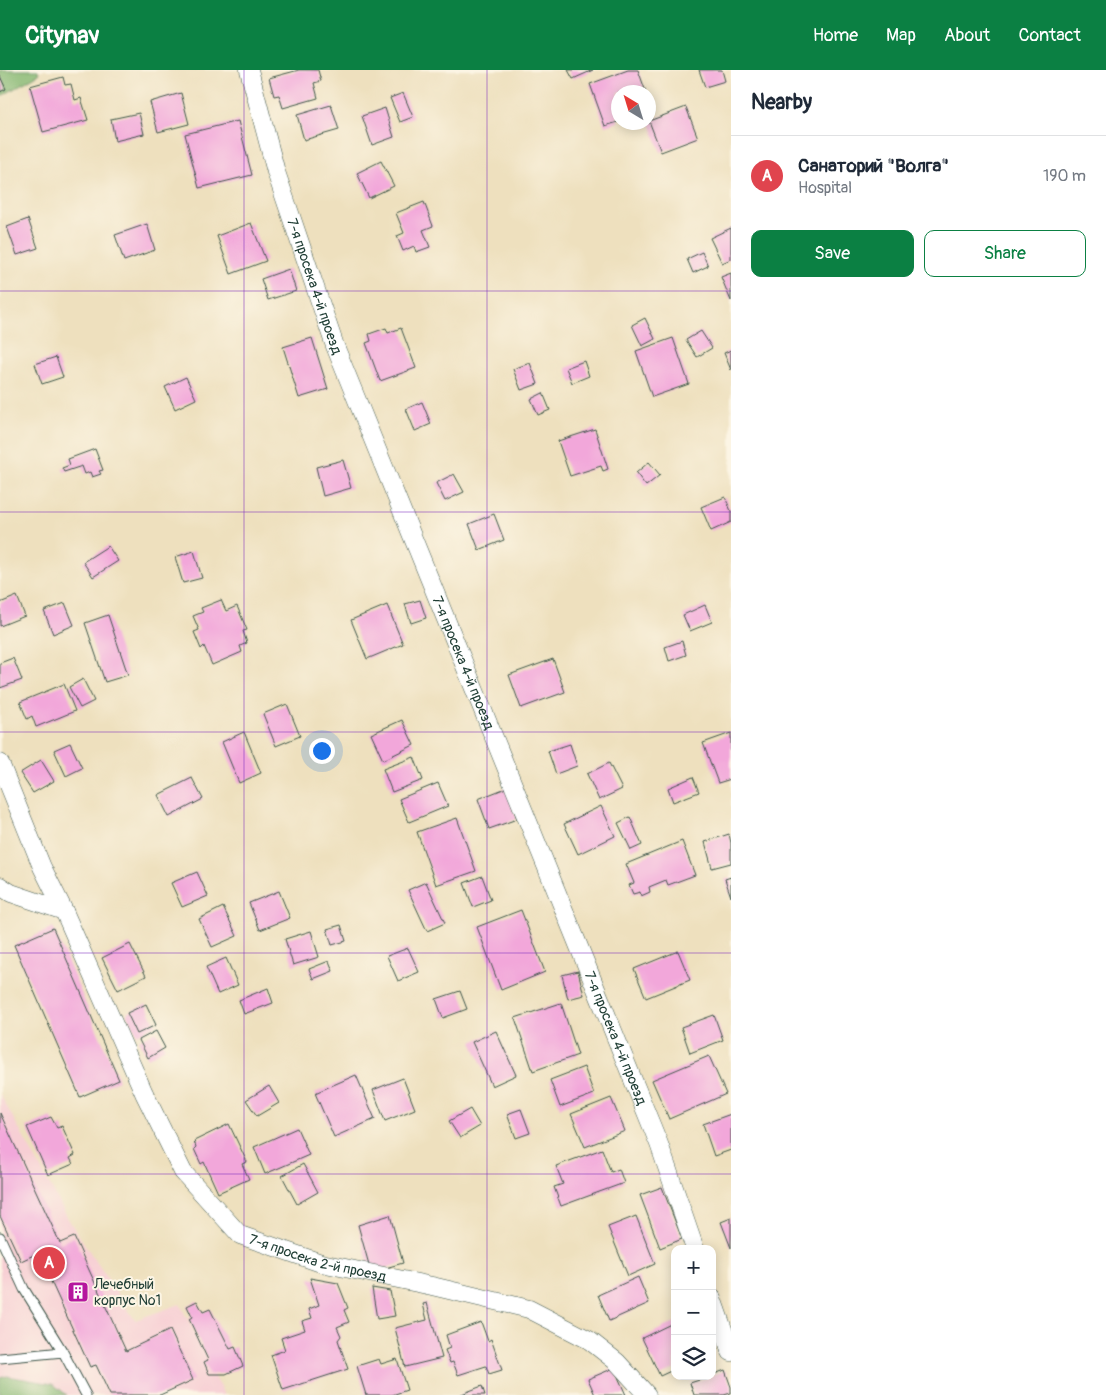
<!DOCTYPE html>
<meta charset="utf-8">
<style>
body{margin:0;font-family:Pangolin,sans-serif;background:#f2f2f3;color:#1f2937}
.controls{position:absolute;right:15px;bottom:15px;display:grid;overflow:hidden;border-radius:10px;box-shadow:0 2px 12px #0003}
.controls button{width:45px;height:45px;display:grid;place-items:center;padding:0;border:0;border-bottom:1px solid #e0e1e3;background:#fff;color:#1f2937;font:25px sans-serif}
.compass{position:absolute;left:611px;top:15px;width:45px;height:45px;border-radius:50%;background:#fff;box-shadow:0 2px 12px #0003;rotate:322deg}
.you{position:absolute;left:321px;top:680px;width:18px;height:18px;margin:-12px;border:4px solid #fff;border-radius:50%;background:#1a73e8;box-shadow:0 0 0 8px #1a73e833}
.badge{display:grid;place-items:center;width:32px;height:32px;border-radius:50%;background:#0b8043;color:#fff;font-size:16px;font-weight:700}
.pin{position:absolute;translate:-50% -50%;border:2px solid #fff;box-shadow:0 1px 5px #0006}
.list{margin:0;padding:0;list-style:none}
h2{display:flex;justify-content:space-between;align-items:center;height:65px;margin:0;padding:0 20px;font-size:21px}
h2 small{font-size:16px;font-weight:400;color:#747a83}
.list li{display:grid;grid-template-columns:32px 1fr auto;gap:15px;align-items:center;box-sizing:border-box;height:80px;padding:0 20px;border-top:1px solid #e0e1e3}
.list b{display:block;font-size:19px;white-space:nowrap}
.list p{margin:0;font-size:16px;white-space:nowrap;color:#747a83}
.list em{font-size:16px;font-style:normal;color:#747a83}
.actions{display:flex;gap:10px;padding:15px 20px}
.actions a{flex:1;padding:11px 0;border:1px solid #0b8043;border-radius:10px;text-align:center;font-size:18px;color:#0b8043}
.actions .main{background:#0b8043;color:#fff}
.icon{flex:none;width:28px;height:28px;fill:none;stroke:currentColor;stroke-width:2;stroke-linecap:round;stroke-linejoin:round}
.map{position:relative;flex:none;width:731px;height:1325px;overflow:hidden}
header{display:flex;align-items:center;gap:30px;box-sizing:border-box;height:70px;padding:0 25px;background:#0b8043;color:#fff}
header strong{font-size:24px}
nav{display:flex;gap:28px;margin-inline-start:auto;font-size:18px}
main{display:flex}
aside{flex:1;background:#fff}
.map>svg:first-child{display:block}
.built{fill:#f7cfd4}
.forest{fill:#85b771;stroke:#527a52}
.building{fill:#f2a7da}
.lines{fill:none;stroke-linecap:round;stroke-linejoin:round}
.lane-casing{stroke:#3e5549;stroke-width:11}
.street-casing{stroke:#3e5549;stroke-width:19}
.lane{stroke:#fff;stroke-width:9}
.street{stroke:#fff;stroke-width:18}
.grid{fill:none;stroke:#7b2cbf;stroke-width:1;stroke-opacity:0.55}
.labels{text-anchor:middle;stroke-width:4;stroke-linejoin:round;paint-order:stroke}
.street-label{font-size:14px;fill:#1f3d34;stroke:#fcf5e5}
.poi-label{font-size:14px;fill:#1f3d34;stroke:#fcf5e5;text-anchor:start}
</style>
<header>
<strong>Citynav</strong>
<nav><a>Home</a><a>Map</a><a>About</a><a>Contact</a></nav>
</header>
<main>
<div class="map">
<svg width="731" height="1325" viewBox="0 0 731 1325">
<rect width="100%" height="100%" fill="#fcf5e5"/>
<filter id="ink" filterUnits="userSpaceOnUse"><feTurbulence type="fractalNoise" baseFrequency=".02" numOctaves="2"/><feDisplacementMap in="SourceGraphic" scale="10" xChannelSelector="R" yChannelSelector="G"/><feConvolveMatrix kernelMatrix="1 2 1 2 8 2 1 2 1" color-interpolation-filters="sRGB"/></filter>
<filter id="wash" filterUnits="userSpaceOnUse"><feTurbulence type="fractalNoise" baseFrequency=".0096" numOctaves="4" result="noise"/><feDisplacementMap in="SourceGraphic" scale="20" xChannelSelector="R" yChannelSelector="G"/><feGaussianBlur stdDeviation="1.12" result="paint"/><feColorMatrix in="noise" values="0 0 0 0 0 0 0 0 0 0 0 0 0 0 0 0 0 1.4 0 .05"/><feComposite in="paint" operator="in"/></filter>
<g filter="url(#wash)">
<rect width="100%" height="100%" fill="#eee0be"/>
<!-- built -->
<path class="built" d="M0,1024L70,1152L135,1250L180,1234L224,1325H0Z"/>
<!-- forest -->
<path class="forest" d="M0,0H38L39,4L0,27Z
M7,1306L53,1314L67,1325H0V1308Z"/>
<g id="blocks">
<!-- building -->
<path class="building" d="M299,0H318L321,11L314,13L318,28L283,38L279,25L274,26L269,8Z
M568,0H593L573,9Z
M628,0H638L646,22H618V52L605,56L590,14Z
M699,0H722L725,11L705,17Z
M0,6L6,19L0,22Z
M63,7L65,15L71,14L75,30L81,28L88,50L43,62L30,16Z
M181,23L189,54L158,62L150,32Z
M403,23L413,47L400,52L390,28Z
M331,35L339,60L304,70L297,45Z
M686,37L698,68L661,82L649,51Z
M385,38L394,67L372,75L362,46Z
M139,43L144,64L115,71L111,49Z
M238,51L252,105L199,118L185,64Z
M381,91L394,116L369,128L357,103Z
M424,132L433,156L423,160L430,177L416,182L414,176L403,181L397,166L404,163L396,143Z
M28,149L38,178L17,185L7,157Z
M251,153L266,191L231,204L217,166Z
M147,154L155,180L124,191L115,165Z
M731,158V189L722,193L710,168Z
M702,182L708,196L693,203L687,189Z
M289,199L296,221L268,230L261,209Z
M731,203V231L721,207Z
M645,248L655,269L642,276L632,255Z
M386,258L388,263L401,258L416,298L380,311L366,273L371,271L369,264Z
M701,261L712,278L697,287L686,270Z
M312,268L328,319L299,328L283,277Z
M673,268L689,314L652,327L636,281Z
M731,280V300L724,283Z
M56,287L63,307L42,314L35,294Z
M584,291L589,306L572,313L566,298Z
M530,293L538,314L521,320L513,299Z
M186,307L196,329L175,339L165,317Z
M543,323L550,340L538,345L531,329Z
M422,332L431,354L415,361L406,339Z
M595,359L608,399L603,401L601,396L570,406L558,371Z
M95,379L103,400L99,401L101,404L92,407L90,402L85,404L82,396L64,402L62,398L70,395L68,389Z
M343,390L351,418L323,426L316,397Z
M649,392L660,405L646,416L636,403Z
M454,404L464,422L445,431L436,413Z
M725,427L731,441V452L711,461L701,437Z
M494,444L504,470L479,480L469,454Z
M108,476L118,491L93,507L83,492Z
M194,481L202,508L183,513L175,487Z
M17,526L25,546L0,556V533Z
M221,530L226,541L237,536L247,560L243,561L247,573L240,576L242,582L212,595L204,576L201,579L194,562L199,560L193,546L203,542L201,538Z
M420,530L426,548L411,553L405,534Z
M65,533L74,555L53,564L44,541Z
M387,535L403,574L367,589L351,550Z
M705,535L712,552L690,561L683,545Z
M108,545L128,605L105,612L85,553Z
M682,571L686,585L669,591L665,577Z
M13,588L22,610L0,618V593Z
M553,589L565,622L521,638L509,605Z
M83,609L94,631L80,638L69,617Z
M64,614L75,641L36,657L32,646L27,649L20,632Z
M287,634L300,666L276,676L263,644Z
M402,650L414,675L383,690L371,664Z
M244,662L261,703L239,713L222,672Z
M731,663V709L718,713L703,673Z
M70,673L82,698L66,706L54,680Z
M570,674L577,696L556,704L548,681Z
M414,687L423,710L392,722L383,699Z
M41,690L54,711L33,723L20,703Z
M609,693L622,719L599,730L587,704Z
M693,707L699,722L673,732L668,718Z
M192,708L203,729L169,747L158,725Z
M438,713L448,736L409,752L399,729Z
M506,718L517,749L489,759L478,729Z
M601,736L615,766L578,784L564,754Z
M630,747L642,775L631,780L618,753Z
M457,748L476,801L436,815L417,762Z
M729,764L731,773V793L712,798L705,772Z
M682,771L695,805L668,815L666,810L649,817L650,822L641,826L640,822L633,824L629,815L634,813L626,794Z
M197,802L208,826L182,837L171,813Z
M482,806L491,830L473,837L464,813Z
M731,807V827L725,809Z
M426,812L445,853L427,861L408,820Z
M279,821L290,848L260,860L249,833Z
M223,837L237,866L212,877L199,849Z
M521,840L545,902L501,920L477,857Z
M341,855L346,871L332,875L327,859Z
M53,858L119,1010L80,1027L14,875Z
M311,861L319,887L293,895L285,869Z
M130,874L146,906L118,920L102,888Z
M408,878L419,902L398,911L387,886Z
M678,881L690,910L646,928L634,899Z
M226,888L238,915L218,924L206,897Z
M329,891L333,901L313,909L309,899Z
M578,901L584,925L568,929L562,905Z
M268,918L273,933L244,944L239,930Z
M460,921L467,939L443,948L436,929Z
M561,933L578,985L533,1001L515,948Z
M146,934L156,955L137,964L127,943Z
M714,945L723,970L690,983L681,957Z
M156,961L165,978L148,988L139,970Z
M496,961L516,1005L492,1016L472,972Z
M709,986L726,1024L669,1049L652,1010Z
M584,997L594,1024L560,1037L550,1010Z
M356,1005L375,1049L334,1067L315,1023Z
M403,1008L415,1039L385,1051L373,1020Z
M269,1016L279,1033L257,1046L246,1030Z
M611,1028L625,1061L585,1077L571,1044Z
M470,1039L480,1056L460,1068L449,1051Z
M521,1039L530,1063L516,1068L507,1044Z
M0,1043L60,1173L74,1167L126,1281L170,1260L193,1310L160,1325H110L96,1295L90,1297L38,1183L21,1191L0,1146Z
M731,1044V1080L714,1086L703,1054Z
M51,1047L57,1058L62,1056L75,1085L70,1088L73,1094L48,1105L27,1057Z
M229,1054L247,1092L242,1094L249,1109L218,1123L204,1092L201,1094L194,1079L196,1077L194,1071Z
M297,1058L309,1085L265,1104L254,1077Z
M602,1079L611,1102L619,1099L624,1113L561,1136L554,1117L563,1114L556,1096Z
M303,1094L318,1122L297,1134L282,1106Z
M662,1117L682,1169L660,1178L640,1125Z
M390,1145L403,1193L371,1202L358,1155Z
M636,1146L655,1194L628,1206L608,1157Z
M731,1148V1178L721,1152Z
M638,1207L649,1233L609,1251L598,1225Z
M310,1208L338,1213L348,1238L344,1240L349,1252L337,1257L341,1266L338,1270L348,1299L283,1320L271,1285L285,1280L281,1268L305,1260L302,1251L312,1248L309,1239L319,1235Z
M372,1218L390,1221L395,1246L377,1249Z
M197,1231L203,1242L210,1239L230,1279L235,1277L243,1296L226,1304H209L204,1292L208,1290L189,1249L192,1247L187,1236Z
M427,1233L442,1288L405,1297L395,1258L427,1250L423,1234Z
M481,1252L488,1271L491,1269L502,1300L489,1304L486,1296L458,1305L453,1292L450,1293L445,1280L450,1278L446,1265Z
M675,1252V1299L660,1306L642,1268Z
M379,1289L381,1294L397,1289L407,1320L392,1325H366L357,1296Z
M614,1298L626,1325H595L588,1309Z
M725,1300L731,1317V1323L724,1325H694L690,1313L712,1306V1305Z
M482,1316L485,1325H459Z"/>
</g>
</g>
<g filter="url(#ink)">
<use href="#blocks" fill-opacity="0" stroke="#3e5549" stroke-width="1"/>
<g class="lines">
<!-- lane casing -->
<g class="lane-casing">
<path id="lane" d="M0,1167L24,1219L63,1282L86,1325
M0,1288L63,1282"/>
</g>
<!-- street casing -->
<g class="street-casing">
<g id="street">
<path id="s1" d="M249,0L276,102L335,276L659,1074L695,1179"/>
<path d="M0,693L42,797L64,841"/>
<path id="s2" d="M0,816L11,823L64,841L144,1023L183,1102L240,1165L321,1193L432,1216L529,1239L589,1270L617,1292L647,1325"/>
<path d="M712,1228L731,1282"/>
</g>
</g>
<!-- lane -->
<use href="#lane" class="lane"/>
<!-- street -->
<use href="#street" class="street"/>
</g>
</g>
<!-- grid -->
<path class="grid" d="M244,0V1325M487,0V1325M0,221H731M0,442H731M0,662H731M0,883H731M0,1104H731"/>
<!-- icons -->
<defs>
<g id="building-square" transform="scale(1.125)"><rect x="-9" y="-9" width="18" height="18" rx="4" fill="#b5179e" stroke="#fcf5e5"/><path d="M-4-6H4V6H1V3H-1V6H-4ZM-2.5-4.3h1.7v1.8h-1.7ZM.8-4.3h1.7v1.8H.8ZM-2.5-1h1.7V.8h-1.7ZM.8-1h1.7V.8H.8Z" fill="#fff"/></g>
</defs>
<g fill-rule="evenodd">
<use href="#building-square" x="78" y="1222"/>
</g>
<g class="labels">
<!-- street labels -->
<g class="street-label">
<text dy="5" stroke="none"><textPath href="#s1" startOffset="226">7-я просека 4-й проезд</textPath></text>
<text dy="5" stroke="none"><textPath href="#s1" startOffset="631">7-я просека 4-й проезд</textPath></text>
<text dy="5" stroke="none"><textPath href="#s1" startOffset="1036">7-я просека 4-й проезд</textPath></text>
<text dy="5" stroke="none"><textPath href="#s2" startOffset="522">7-я просека 2-й проезд</textPath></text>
</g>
<!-- poi labels -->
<g class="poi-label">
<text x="94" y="1219">Лечебный<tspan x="94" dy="16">корпус №1</tspan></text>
</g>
</g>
</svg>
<div class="controls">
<button>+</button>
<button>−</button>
<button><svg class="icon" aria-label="layers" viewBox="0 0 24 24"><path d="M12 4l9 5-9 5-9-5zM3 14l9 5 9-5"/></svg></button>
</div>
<svg class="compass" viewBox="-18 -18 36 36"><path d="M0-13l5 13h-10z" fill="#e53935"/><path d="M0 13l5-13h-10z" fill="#747a83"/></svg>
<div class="you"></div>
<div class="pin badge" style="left:49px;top:1193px;background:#e0444e">A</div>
</div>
<aside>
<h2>Nearby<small></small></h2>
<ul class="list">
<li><span class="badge" style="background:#e0444e">A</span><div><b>Санаторий &quot;Волга&quot;</b><p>Hospital</p></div><em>190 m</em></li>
</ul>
<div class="actions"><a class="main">Save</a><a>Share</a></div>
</aside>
</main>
